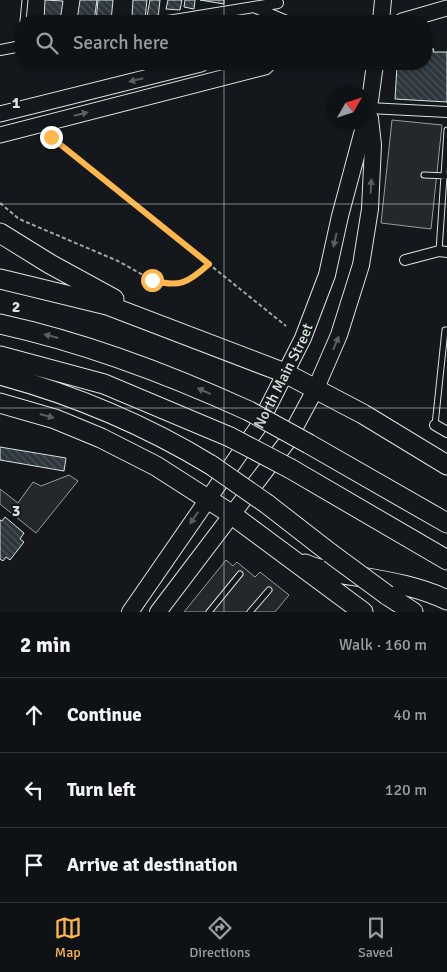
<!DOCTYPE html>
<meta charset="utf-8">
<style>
body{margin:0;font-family:Signika,sans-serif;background:#181b1e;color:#f1f3f6}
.compass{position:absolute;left:327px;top:85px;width:45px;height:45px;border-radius:50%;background:#0f1215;box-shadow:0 1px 4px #0004;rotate:51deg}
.stop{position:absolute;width:15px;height:15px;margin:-11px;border:4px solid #ffb74d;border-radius:50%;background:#fff}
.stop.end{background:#ffb74d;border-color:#fff;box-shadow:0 1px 5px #0008}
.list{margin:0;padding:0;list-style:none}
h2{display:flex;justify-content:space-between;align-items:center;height:65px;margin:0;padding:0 20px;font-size:21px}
h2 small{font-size:16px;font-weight:400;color:#9b9ea0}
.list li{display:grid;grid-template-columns:32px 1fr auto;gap:15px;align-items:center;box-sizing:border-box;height:75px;padding:0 20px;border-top:1px solid #2f3234}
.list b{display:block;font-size:19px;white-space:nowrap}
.list em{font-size:16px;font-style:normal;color:#9b9ea0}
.icon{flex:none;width:28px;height:28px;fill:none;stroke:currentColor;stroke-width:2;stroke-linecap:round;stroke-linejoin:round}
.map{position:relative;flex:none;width:447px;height:612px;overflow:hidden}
.search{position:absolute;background:#0f1215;box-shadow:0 1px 4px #0004;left:15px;right:15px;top:15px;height:55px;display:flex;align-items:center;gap:12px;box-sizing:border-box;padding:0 18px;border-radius:20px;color:#9b9ea0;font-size:19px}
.sheet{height:290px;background:#0f1215}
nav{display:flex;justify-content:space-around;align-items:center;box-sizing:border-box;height:70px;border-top:1px solid #2f3234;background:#0f1215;font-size:14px;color:#9b9ea0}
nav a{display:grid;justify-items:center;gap:2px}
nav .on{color:#ffb74d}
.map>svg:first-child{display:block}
.parking{fill:#24282b;stroke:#939e99}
.building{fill:url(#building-back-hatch);stroke:#d8e6dc}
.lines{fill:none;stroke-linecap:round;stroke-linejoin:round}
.lane-casing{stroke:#d8e6dc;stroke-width:7}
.street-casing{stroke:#d8e6dc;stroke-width:12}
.secondary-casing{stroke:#d8e6dc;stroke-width:17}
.primary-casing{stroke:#d8e6dc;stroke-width:18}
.highway-casing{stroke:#d8e6dc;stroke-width:21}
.path{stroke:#9da8a2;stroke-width:2;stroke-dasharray:4 2.5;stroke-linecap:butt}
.lane{stroke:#14181c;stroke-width:5}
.street{stroke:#14181c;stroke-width:10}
.secondary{stroke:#14181c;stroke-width:15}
.primary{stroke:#14181c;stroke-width:16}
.highway{stroke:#14181c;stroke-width:19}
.highway-bridge-casing{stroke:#d8e6dc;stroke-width:21;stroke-linecap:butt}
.highway-bridge{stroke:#14181c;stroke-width:19}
.oneway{fill:#59605f}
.route{stroke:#ffb74d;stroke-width:6}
.grid{fill:none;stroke:#d8e6dc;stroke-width:1;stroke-opacity:0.55}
.labels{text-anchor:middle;stroke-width:4;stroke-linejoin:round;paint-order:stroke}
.street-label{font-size:15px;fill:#d8e6dc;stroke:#14181c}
.grid-label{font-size:16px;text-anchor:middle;font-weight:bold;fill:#d8e6dc;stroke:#14181c;stroke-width:4;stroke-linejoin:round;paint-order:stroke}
</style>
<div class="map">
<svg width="447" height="612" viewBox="0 0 447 612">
<defs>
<pattern id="building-back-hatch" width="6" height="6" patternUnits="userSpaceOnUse" patternTransform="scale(1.25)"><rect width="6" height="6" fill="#2c363c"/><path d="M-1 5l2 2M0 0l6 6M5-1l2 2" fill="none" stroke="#4a5358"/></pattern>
</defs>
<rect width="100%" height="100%" fill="#14181c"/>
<!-- parking -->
<path class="parking" d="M392,120L442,125L431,229L381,223Z
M69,475L78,481L36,533L0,504V489L18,503L33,482L41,486Z
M226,560L233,566L237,562L255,577L260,572L289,595L275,612H184Z"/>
<!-- building -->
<path class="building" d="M45,0L63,1L60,21H44Z
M80,0H97L94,21L77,20Z
M98,0H113L111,21H96Z
M133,0H147L145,18L132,16Z
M150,0H160L158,18L147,16Z
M168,0H182L180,10L166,9Z
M185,0H195L194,9L184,7Z
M200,0H224V4Z
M426,49H434L433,52H447V102L395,99L397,66L419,67V64H426Z
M0,447L66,458L64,471L0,460Z
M5,517L24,533L20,539L24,542L10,560L6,557L3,561L0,559V520L2,521Z"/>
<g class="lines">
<!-- lane casing -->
<g class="lane-casing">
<path id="lane" d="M23,21L25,0
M19,46L21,32
M424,175L447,176
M439,251L447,130
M435,425L445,330H447
M209,612L240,574
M250,612L269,590"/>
</g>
<!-- street casing -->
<g class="street-casing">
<path id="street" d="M256,8L287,21
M168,21L278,3
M0,50L21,46
M369,108L447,112
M405,260L439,251L447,252
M435,425L447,432"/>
</g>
<!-- secondary casing -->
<g class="secondary-casing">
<path id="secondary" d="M402,21L447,8
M0,114L201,64
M0,135L265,67L268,64"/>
</g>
<!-- primary casing -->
<g class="primary-casing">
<g id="primary">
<path d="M381,21L383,0"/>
<path id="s1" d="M130,612L258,427L303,338L327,275L340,216L369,108L375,64"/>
<path d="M158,612L287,442L316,388L339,335L361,265L370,209L373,145L370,118"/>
</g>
</g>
<!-- highway casing -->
<g class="highway-casing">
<path id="highway" d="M0,233L50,264L114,299
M0,279L107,305L285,373L363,414L447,465
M0,324C87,343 168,374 249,411
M0,356L104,384L230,437
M0,375C74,395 145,425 211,465
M0,403L55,419L101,438L156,466L231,514L363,612
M309,444L447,523
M291,469L447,560
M267,504L330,553
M305,564C323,572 343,574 362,577C391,582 420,587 447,600
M387,595L413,612"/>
</g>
<!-- path -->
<path class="path" d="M51,137L286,326
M0,203L19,219L118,261L152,280L176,284L188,281L209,264"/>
<!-- lane -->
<use href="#lane" class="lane"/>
<!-- street -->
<use href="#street" class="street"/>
<!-- secondary -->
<use href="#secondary" class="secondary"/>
<!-- primary -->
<use href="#primary" class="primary"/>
<!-- highway -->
<use href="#highway" class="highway"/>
<!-- highway-bridge casing -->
<g class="highway-bridge-casing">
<path id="highway-bridge" d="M249,411L309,444
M230,437L291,469
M211,465L267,504
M330,553L387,595"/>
</g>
<!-- highway-bridge -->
<use href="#highway-bridge" class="highway-bridge"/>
</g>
<!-- one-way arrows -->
<defs><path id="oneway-solid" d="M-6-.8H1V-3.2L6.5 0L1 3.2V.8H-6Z" transform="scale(1.25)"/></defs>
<g class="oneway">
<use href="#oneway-solid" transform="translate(136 80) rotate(166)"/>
<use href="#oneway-solid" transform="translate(81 114) rotate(-14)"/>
<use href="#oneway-solid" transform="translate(371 186) rotate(-87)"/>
<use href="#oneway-solid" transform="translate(335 240) rotate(103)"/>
<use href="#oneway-solid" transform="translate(51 336) rotate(-165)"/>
<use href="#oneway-solid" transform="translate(336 343) rotate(-67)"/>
<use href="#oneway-solid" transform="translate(204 391) rotate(-156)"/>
<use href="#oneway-solid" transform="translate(47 416) rotate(15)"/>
<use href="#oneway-solid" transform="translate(194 518) rotate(124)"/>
</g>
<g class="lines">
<!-- route -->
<path class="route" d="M51,137L209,264C188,283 179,288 152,280"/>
</g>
<!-- grid -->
<path class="grid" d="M224,0V21M224,64V612M0,204H447M0,408H447"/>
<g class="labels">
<!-- street labels -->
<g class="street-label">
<text dy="5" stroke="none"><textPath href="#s1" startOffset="282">North Main Street</textPath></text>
</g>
</g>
<g class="grid-label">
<text x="16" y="108">1</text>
<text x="16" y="312">2</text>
<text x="16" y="516">3</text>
</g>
</svg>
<svg class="compass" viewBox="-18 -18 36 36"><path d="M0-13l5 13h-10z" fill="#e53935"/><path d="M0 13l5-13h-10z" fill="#9b9ea0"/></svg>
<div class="stop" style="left:152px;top:280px"></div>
<div class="stop end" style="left:51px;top:137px"></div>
<div class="search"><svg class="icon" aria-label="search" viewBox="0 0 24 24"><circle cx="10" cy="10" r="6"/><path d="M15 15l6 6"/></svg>Search here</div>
</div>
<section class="sheet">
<h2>2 min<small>Walk · 160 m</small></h2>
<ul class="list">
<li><svg class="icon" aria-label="ahead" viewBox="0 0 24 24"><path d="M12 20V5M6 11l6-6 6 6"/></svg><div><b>Continue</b></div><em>40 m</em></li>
<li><svg class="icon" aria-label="left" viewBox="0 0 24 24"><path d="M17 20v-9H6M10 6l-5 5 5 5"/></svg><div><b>Turn left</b></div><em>120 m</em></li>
<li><svg class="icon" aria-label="arrive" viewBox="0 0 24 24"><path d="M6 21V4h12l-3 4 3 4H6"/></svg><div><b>Arrive at destination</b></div></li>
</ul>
</section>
<nav>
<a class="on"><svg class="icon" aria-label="map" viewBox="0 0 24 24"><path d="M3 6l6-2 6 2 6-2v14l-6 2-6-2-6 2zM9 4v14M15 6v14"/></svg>Map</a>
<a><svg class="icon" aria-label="directions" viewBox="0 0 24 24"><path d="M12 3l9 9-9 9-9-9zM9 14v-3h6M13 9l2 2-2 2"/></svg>Directions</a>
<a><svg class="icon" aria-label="saved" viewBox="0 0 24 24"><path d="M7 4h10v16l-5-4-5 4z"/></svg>Saved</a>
</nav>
